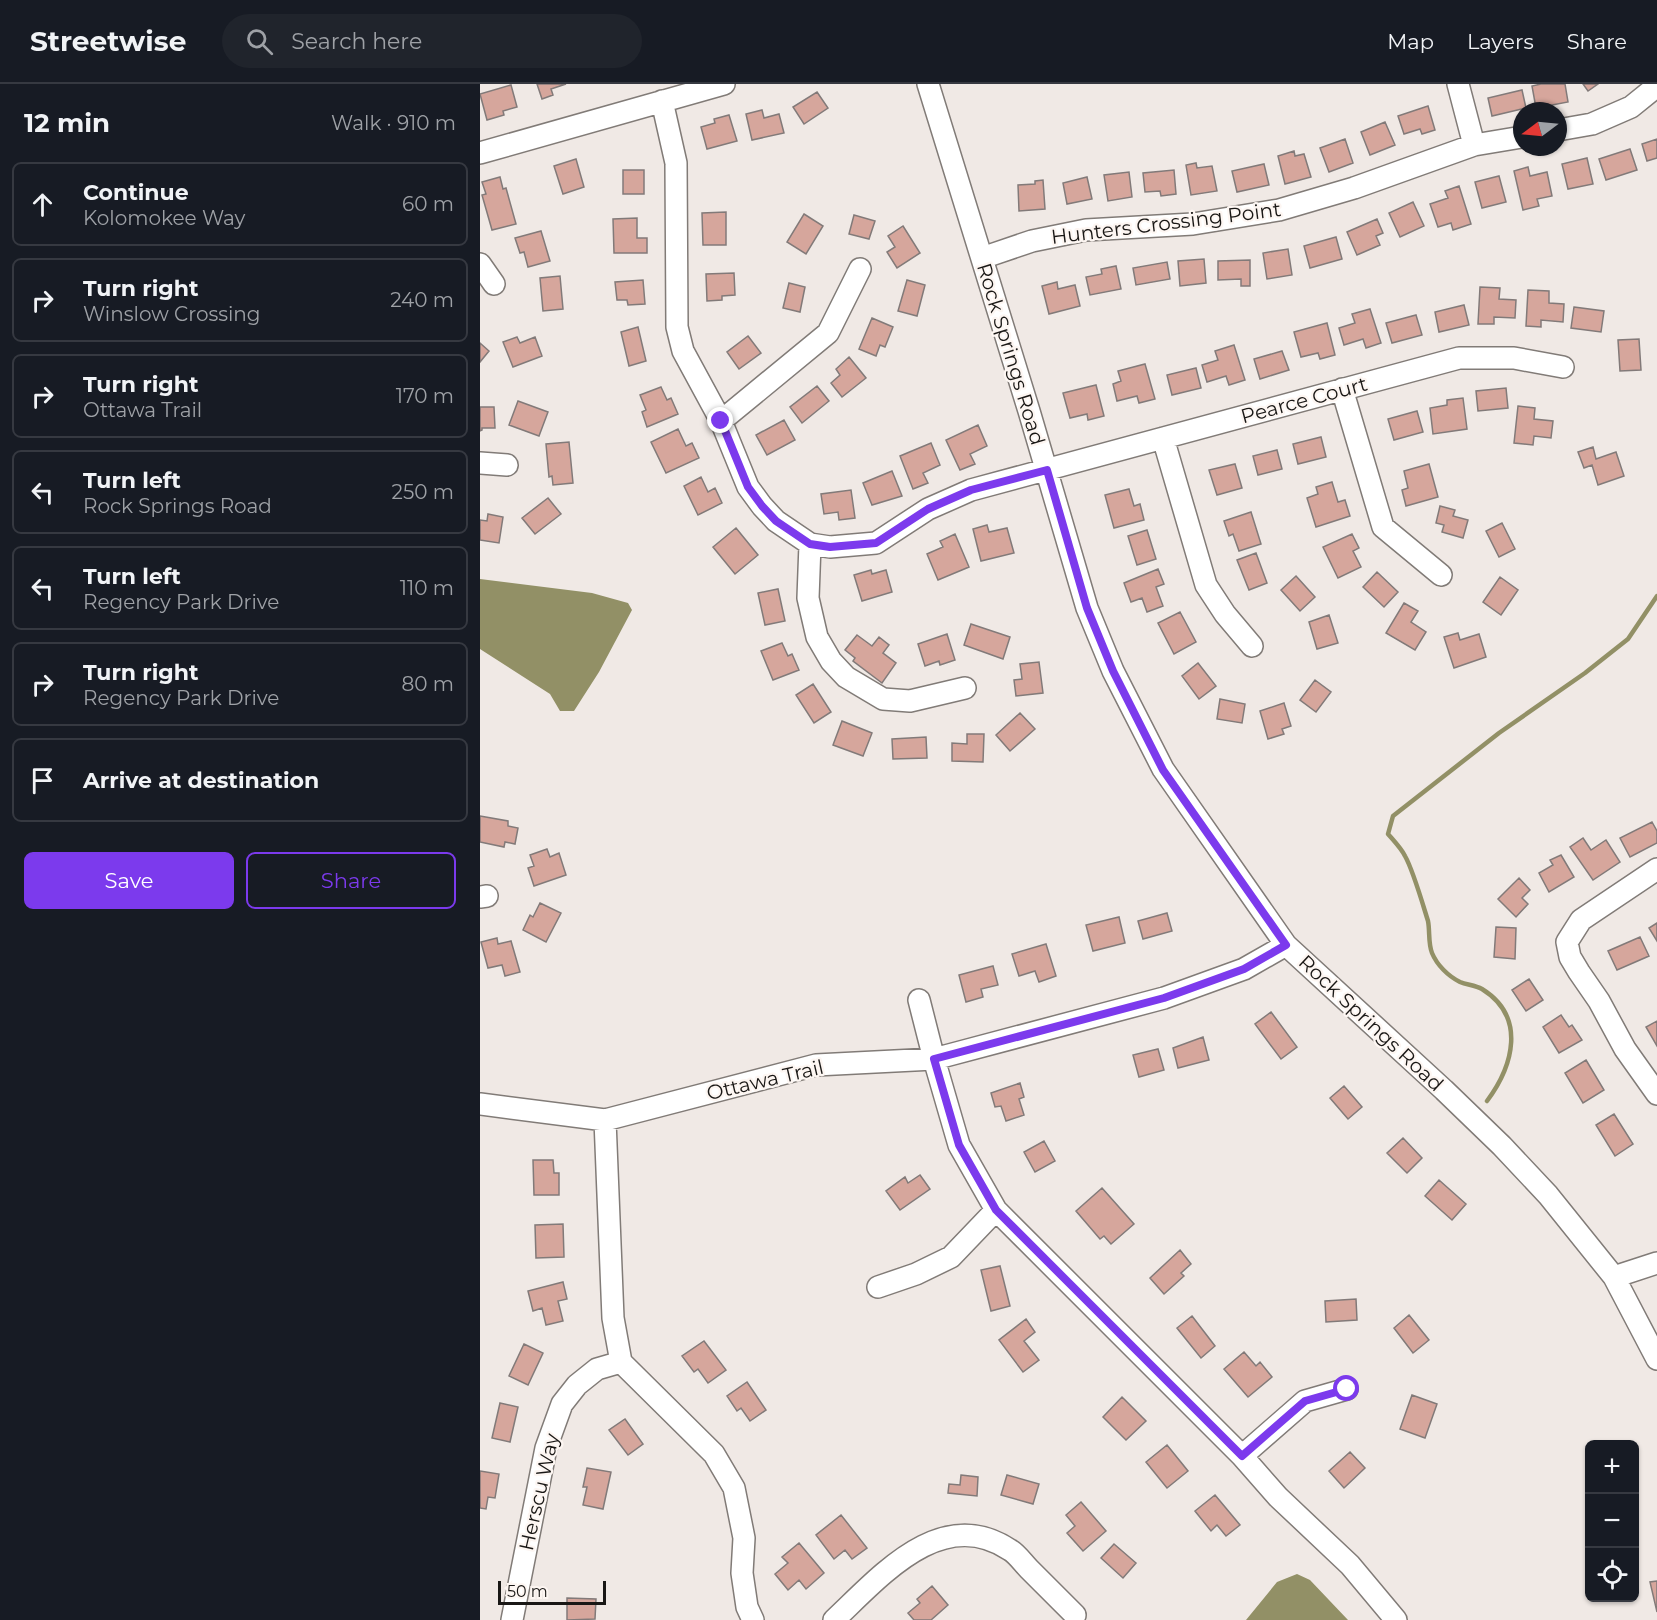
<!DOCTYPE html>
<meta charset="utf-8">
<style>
body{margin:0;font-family:Montserrat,sans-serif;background:#20242c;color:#f1f3f6}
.controls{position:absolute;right:18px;bottom:18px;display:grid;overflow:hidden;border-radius:9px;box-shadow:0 2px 4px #0004}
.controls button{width:54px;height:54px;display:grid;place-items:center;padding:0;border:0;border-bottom:2px solid #363941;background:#171b24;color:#f1f3f6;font:30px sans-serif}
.compass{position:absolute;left:1033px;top:18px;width:54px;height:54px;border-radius:50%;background:#171b24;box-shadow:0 2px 4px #0004;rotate:254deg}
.scale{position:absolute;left:18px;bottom:15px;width:108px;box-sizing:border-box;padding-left:6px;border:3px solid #191715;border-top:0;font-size:16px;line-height:21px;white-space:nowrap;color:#191715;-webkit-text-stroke:4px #fdf6f2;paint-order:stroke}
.stop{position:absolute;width:18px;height:18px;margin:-14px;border:4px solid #7c3aed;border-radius:50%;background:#fff}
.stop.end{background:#7c3aed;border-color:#fff;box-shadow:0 2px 6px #0008}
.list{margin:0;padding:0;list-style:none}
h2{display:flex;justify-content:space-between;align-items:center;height:78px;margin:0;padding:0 24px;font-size:26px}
h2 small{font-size:20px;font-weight:400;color:#9ea1a6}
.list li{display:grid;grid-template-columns:39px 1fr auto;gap:18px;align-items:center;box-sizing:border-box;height:84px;margin:0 12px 12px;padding:0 12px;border:2px solid #363941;border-radius:9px}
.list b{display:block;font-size:22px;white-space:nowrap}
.list p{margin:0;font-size:20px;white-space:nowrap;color:#9ea1a6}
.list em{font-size:20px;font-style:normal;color:#9ea1a6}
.actions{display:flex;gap:12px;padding:18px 24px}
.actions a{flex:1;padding:14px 0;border:2px solid #7c3aed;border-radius:9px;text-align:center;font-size:21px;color:#7c3aed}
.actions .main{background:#7c3aed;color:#fff}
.icon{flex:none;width:33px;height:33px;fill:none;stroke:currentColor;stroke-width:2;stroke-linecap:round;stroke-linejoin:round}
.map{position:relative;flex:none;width:1177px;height:1536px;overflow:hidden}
header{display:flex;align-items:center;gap:36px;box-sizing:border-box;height:84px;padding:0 30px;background:#171b24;border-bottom:2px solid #363941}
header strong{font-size:28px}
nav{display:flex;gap:33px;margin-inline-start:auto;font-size:21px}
.search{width:420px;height:54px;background:#20242c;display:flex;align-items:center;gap:15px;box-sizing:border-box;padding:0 21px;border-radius:33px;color:#9ea1a6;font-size:22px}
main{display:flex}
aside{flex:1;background:#171b24}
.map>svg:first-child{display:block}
.water{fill:#929066}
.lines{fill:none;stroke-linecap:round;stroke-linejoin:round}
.stream{stroke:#929066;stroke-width:4.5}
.building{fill:#d6a69c;stroke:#827a79;stroke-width:1.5}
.minor-casing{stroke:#817b77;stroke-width:24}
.minor{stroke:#fff;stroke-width:21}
.route{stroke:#7c3aed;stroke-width:8}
.labels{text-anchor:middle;stroke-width:4.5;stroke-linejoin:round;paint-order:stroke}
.street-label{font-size:20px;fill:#191715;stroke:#fdf6f2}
</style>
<header>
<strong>Streetwise</strong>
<div class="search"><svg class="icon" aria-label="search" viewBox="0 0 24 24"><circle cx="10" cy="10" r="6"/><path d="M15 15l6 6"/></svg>Search here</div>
<nav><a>Map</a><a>Layers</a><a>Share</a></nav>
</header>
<main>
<aside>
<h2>12 min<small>Walk · 910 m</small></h2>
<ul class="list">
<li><svg class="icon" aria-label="ahead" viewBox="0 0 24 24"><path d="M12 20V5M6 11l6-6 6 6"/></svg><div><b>Continue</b><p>Kolomokee Way</p></div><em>60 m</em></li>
<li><svg class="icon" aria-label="right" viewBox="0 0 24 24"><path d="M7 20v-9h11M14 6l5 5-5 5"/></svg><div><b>Turn right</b><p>Winslow Crossing</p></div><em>240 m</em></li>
<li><svg class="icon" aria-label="right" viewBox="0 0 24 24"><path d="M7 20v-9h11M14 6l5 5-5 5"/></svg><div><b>Turn right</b><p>Ottawa Trail</p></div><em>170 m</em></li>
<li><svg class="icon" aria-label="left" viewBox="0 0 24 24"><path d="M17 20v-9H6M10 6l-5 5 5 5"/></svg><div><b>Turn left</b><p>Rock Springs Road</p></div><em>250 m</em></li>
<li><svg class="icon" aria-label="left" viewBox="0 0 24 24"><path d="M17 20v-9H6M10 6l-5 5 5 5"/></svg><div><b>Turn left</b><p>Regency Park Drive</p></div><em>110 m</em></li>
<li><svg class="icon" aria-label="right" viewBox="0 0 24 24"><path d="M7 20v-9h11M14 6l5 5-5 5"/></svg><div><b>Turn right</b><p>Regency Park Drive</p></div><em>80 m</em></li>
<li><svg class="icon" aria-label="arrive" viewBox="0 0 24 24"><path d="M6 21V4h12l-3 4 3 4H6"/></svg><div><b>Arrive at destination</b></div></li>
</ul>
<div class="actions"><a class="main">Save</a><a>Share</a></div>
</aside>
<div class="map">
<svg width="1177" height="1536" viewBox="0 0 1177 1536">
<rect width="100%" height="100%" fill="#f0e9e5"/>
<!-- water -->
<path class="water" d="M0,495L112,509L148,519L152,526L119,588L94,627H80L70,610L0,565Z
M817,1490L830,1496L868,1536H766L797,1498Z"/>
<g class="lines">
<!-- stream -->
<path class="stream" d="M1007,1017C1033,982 1047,933 1002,905C995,901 987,901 980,898C968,892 957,881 952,869C948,859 950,847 948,837C943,821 933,786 925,772C921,764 914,757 908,750L913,732L1019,649L1105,589L1148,555L1177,512"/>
</g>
<!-- building -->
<path class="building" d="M57,0H86L71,5L73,11L62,15Z
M1061,0H1085L1088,18L1056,24L1052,2Z
M1103,0H1118L1108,7Z
M31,1L37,23L23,27L24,31L7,36L0,10Z
M1042,6L1046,24L1012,32L1008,14Z
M337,8L348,24L324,40L313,23Z
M948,22L955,46L942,50L940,45L924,50L918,32Z
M282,26L284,34L299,30L304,49L272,56L266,30Z
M249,31L257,57L227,65L221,43L235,39L234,35Z
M905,38L915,61L890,71L881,48Z
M865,55L873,79L849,88L840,64Z
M1177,55V74L1167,77L1162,60Z
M1150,65L1157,86L1126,96L1119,75Z
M814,67L815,72L824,70L831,93L805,100L798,72Z
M1107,74L1113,100L1088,105L1082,80Z
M96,75L104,103L83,110L74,82Z
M716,79L717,84L732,82L737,107L711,111L706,81Z
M784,80L789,101L757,108L752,87Z
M1048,83L1050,92L1067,88L1072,112L1057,115L1059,122L1043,126L1034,87Z
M143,86H164V110H143Z
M694,86L696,110L681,112L680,107L665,108L663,89Z
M649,88L652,113L628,117L624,91Z
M1019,92L1026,118L1002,124L995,98Z
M20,93L23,105L26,104L36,140L12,146L2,111L6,110L2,98Z
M607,93L612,115L587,120L583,99Z
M563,96L565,125L539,127L538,101L555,100V97Z
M979,102L991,140L973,146L971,139L958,143L950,120L968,114L965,107Z
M933,118L944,142L920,153L909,129Z
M246,128V161H223L222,129Z
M324,130L343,142L326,170L307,158Z
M374,131L395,137L389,155L369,150Z
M157,134V154H167V169H134L133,135Z
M897,135L903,149L896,152L900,161L877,171L867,148Z
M423,142L440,169L417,184L407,168L415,163L408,152Z
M61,147L70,177L48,183L44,168L40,169L35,154Z
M856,153L862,175L830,184L824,162Z
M808,165L812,191L787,195L783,169Z
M724,175L726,199L700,202L698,177Z
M770,176V202H761V195L738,196V177Z
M687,178L690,195L656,201L653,184Z
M636,182L641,205L610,211L606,193L622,190L621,185Z
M254,189L255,211L242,212V216L227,217L226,190Z
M80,192L83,225L63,227L60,194Z
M163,196L165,220L148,221L147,216H137L135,198Z
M427,196L445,201L437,232L418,227Z
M577,198L578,205L595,201L600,222L569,230L562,202Z
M309,199L325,203L320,228L303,224Z
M1000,203L1020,204L1019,215L1036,216L1035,234L1014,233V240H998Z
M1048,206L1069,207V219L1084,220L1083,238L1061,236V243L1046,242Z
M984,221L989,241L959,248L955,228Z
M1094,223L1124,227L1121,248L1091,244Z
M890,225L901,259L886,264L883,255L864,261L859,244L875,239L872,230Z
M936,231L942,251L912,259L906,239Z
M392,234L413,243L405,263L400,261L396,272L379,265Z
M847,239L855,271L840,275L838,269L821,273L814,248Z
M158,243L166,277L149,282L141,248Z
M268,252L281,269L259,285L247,268Z
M37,253L40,259L55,253L62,272L33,283L23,258Z
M1159,255L1161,286L1140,287L1138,256Z
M0,259L9,267L0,278Z
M754,261L765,296L749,301L746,292L727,298L722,281L738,276L735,267Z
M802,267L809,286L780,295L774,275Z
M369,273L386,294L362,313L351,299L360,291L356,285Z
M665,280L675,315L659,319L657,312L637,317L633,300L641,297L638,287Z
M716,284L721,304L692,311L687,291Z
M616,301L624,332L608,336L607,330L590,334L583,309Z
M337,302L349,317L322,339L310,323Z
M181,303L187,316L191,314L198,330L167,343L162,328L166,326L160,311Z
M1026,304L1028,324L998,327L996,307Z
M983,314L987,345L953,350L950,324L967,321V316Z
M38,317L68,328L59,352L29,341Z
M1038,322L1055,324L1054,335L1073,337L1071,354L1054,352L1053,361L1034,359Z
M0,323H14L15,344H2V346L0,347Z
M937,327L943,348L914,356L908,335Z
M304,336L315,356L287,371L276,351Z
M498,341L507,362L490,370L495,380L480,386L466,356Z
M198,345L206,362L212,359L219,374L186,389L171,358Z
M841,353L846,373L818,380L813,360Z
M89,358L93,399L73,401L72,392L69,393L66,360Z
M451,359L460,381L443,389L448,399L433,405L420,372Z
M1113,363L1116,375L1136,368L1144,392L1118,401L1112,381L1104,384L1098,368Z
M797,366L802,385L778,391L773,372Z
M755,380L762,404L737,411L729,386Z
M949,380L958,413L926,422L922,406L928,404L924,387Z
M412,387L422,412L392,421L383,399Z
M221,393L228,408L235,404L242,419L218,431L204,402Z
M852,398L858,418L865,416L870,432L836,443L827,414L838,410L836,403Z
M649,405L654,422L660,420L664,436L634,444L625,411Z
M371,406L375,434L359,436L358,428L344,430L341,410Z
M68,414L81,430L55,450L42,434Z
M960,422L975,426L973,432L988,436L983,454L962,448L964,441L956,439Z
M771,428L781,460L759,467L753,450L749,452L744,437Z
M8,430L23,433L19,459L0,456V436L7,437Z
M1022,439L1035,465L1019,473L1006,447Z
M507,441L509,448L527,444L534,469L501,477L493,445Z
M256,444L278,471L255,490L233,463Z
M667,446L676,475L657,481L648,452Z
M475,450L489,483L458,496L447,470L463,463L460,457Z
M872,450L879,464L873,467L881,483L858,494L843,463Z
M776,469L787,499L769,506L757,476Z
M678,485L684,500L676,503L683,522L667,528L662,514L651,518L644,499Z
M391,486L392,490L406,486L412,508L382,517L374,491Z
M897,488L918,508L904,523L883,503Z
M816,492L835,513L820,527L801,506Z
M1020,493L1038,506L1021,531L1003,518Z
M298,505L305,537L285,541L278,509Z
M924,519L938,527L931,538L946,548L935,566L906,549Z
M700,528L716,558L694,570L678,539Z
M849,531L858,559L837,565L829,538Z
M491,540L530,553L523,575L484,561Z
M978,549L980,556L999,550L1006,573L974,584L964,553Z
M467,550L475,576L460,581L459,577L445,582L438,560Z
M377,551L392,562L399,553L409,561L403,569L416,579L402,599L373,577L375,574L365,566Z
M302,559L308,572L312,570L319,586L293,596L281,567Z
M559,578L563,609L536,612L534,596L542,595L540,580Z
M718,579L736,602L719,615L702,592Z
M835,596L851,608L836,628L820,616Z
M333,600L351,628L334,639L316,611Z
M740,615L765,620L762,639L737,635Z
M804,619L811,642L802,645L804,650L788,655L780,627Z
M540,629L555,645L530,667L516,651Z
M362,637L392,649L383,672L353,661Z
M487,650H504L503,678L472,677V659L487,660Z
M446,653L447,674L413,675L412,655Z
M0,732L28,737V742L38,744L35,760L25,758L24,763L0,758Z
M1172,738L1177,747V759L1150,773L1140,754Z
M1103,754L1111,766L1126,756L1140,778L1113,796L1090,763Z
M67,765L70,773L79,769L86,791L54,802L48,784L54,782L50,771Z
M1081,771L1094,793L1069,808L1059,789L1073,781L1070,776Z
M1039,794L1050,806L1042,814L1048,820L1036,833L1018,815Z
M60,819L81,829L66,858L43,846L50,831L53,833Z
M687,829L692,847L663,855L658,837Z
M639,833L645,859L613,867L606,841Z
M1177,839V857L1169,844Z
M1016,843L1036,844L1035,875L1014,873Z
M1160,853L1169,872L1137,886L1128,867Z
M17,854L18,860L31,857L40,888L25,892L22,881L8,884L1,858Z
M566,860L576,892L559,898L555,887L539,892L532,870Z
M513,882L518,901L501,905L503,913L486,918L479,891Z
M1049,895L1063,916L1046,927L1032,906Z
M791,928L817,963L801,975L775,940Z
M1081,931L1089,943L1092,941L1102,956L1079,969L1063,943Z
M1177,937V962L1166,943Z
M723,953L729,976L698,984L693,964Z
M678,965L684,986L659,993L653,971Z
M1106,976L1124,1006L1103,1019L1085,989Z
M540,999L544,1013L539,1015L544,1031L526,1037L521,1022L515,1023L511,1009Z
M864,1002L882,1023L868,1035L850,1014Z
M1134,1030L1153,1060L1135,1072L1116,1041Z
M923,1054L942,1074L927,1089L907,1069Z
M564,1057L575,1077L555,1088L544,1068Z
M53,1076H73L74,1089H79V1111H54Z
M440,1091L450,1105L420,1126L406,1107L425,1093L428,1099Z
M959,1096L986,1120L972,1136L945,1112Z
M622,1104L654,1140L631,1160L624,1152L620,1155L596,1127Z
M83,1140L84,1173L56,1174L55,1141Z
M700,1166L711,1180L701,1189L704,1192L684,1210L670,1194Z
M520,1182L530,1222L511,1227L501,1186Z
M83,1198L87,1215L78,1217L83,1237L66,1241L62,1224L53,1227L48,1207Z
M876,1215L877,1236L846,1238L845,1217Z
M929,1231L949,1256L933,1269L914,1244Z
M712,1232L735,1262L721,1274L697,1244Z
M546,1235L555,1248L544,1257L559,1276L543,1288L519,1256Z
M224,1257L246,1286L228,1299L218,1285L214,1288L202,1272Z
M44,1260L63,1269L48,1301L29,1292Z
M764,1268L776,1282L780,1278L792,1293L768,1313L744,1285Z
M267,1298L286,1326L270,1337L261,1324L257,1327L247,1312Z
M932,1311L957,1320L945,1354L920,1345Z
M642,1313L666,1337L646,1356L623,1333Z
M20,1319L38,1323L30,1358L12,1354Z
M145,1335L163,1360L148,1371L129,1346Z
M687,1361L708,1387L687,1404L666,1378Z
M870,1368L885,1384L864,1404L849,1387Z
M107,1384L131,1388L123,1425L103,1421L107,1403H103Z
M0,1387L19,1390L15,1414L8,1413L6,1425L0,1424Z
M481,1391L498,1393L497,1412L468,1409L469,1400L480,1401Z
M527,1391L559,1400L553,1420L521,1411Z
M735,1411L760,1441L746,1452L737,1441L731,1447L715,1427Z
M601,1418L626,1447L603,1467L587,1449L595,1442L586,1431Z
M361,1431L387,1464L372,1475L365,1466L354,1475L336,1451Z
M319,1459L344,1489L326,1505L319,1496L308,1506L295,1490L308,1479L302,1473Z
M634,1460L656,1479L643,1494L621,1474Z
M1177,1497V1528L1170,1498Z
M452,1502L468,1521L451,1536H434L428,1529L440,1519L437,1515Z
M87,1514L116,1515L115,1535L87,1536Z"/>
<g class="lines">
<!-- minor casing -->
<g class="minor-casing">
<path id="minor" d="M448,0L549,327L607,524L633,587L683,685L806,861L964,1006L1022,1062L1068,1111L1134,1193L1177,1275
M978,0L994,61
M182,17L196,79L197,243L203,267L241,337L268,403L282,422L296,437L330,460L350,463L396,459L448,425L491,406L979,274H1034L1083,283
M1078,46L1112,40L1151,23L1177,2
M0,69L244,0
M502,174L552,157L606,146L713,140L799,126L874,104L994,61L1042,53
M0,180L14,200
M862,305L903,443L961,491
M241,337L348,249L380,185
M683,354L726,501L745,530L772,562
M0,379L27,381
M330,460L328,514L337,553L351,577L366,593L403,615L430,617L485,604
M1177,785L1101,836L1087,858L1090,873L1099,888L1119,917L1145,965L1177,1010
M0,813L7,812
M439,916L454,975L479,1061L516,1126L762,1372L798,1413L870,1481L916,1536
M0,1020L125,1036L336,981L454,975L684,914L764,885L806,861
M125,1036L133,1234L141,1278L234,1370L254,1404L264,1454L262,1489L267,1523L273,1536
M1134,1193L1177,1179
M398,1203L436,1190L471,1173L516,1126
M762,1372L825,1317L867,1305
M32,1536L66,1364L82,1320L97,1301L117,1285L141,1278
M354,1536C400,1493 461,1420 530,1466C537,1470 543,1479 549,1485C565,1501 580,1516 595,1531"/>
</g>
<!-- minor -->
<use href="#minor" class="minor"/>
</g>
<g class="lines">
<!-- route -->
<path class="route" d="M241,337L268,403L282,422L296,437L330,460L350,463L396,459L448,425L491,406L567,386L607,524L633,587L683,686L806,861L764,885L684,914L454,975L479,1061L516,1126L762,1372L825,1317L867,1305"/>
</g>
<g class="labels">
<!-- street labels -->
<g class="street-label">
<text transform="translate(686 139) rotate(-7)" y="7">Hunters Crossing Point</text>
<text transform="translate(531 270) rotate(73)" y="7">Rock Springs Road</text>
<text transform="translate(824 316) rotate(-15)" y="7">Pearce Court</text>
<text transform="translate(891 939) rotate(43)" y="7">Rock Springs Road</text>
<text transform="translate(285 996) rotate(-13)" y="7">Ottawa Trail</text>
<text transform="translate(59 1408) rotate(-77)" y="7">Herscu Way</text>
</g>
</g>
</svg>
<div class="controls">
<button>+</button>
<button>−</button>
<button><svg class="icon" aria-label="locate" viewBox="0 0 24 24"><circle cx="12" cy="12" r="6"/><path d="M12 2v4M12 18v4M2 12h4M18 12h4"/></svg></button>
</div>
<svg class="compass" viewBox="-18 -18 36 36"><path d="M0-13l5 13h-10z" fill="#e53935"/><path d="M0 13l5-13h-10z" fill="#9ea1a6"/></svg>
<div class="scale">50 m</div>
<div class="stop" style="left:867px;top:1305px"></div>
<div class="stop end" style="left:241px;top:337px"></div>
</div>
</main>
